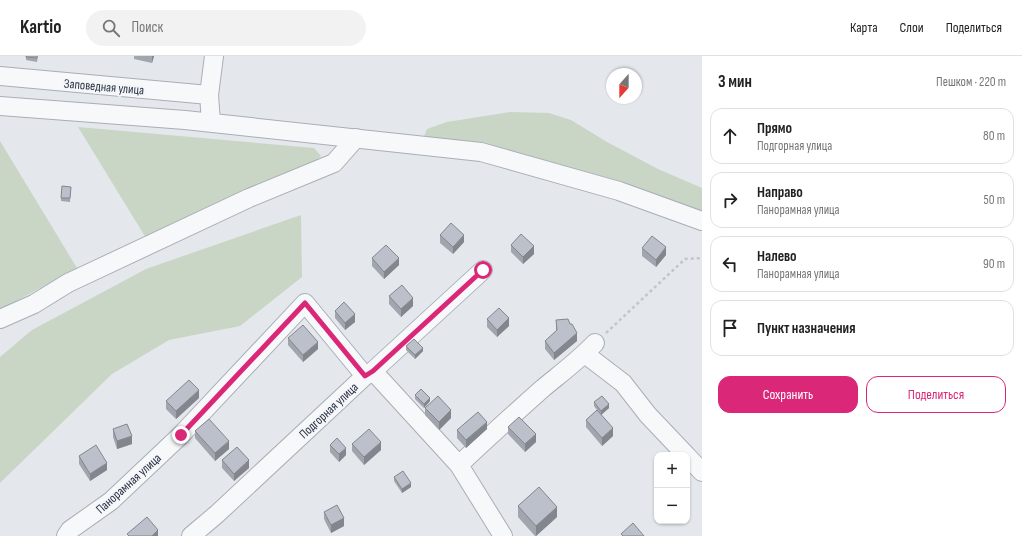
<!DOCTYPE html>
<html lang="ru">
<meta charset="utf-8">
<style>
body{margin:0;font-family:"Sofia Sans Condensed",sans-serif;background:#f2f2f2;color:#222}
.controls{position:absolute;right:12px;bottom:12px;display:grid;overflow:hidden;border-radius:8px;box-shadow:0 1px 3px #0004}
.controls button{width:36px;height:36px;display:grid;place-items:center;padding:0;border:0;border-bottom:1px solid #e0e0e0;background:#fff;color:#222;font:20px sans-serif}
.compass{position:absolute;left:606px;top:12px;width:36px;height:36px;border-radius:50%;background:#fff;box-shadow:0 1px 3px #0004;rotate:201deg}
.stop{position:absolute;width:12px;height:12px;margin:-9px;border:3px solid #db2777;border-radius:50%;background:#fff}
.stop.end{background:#db2777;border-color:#fff;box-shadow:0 1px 4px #0008}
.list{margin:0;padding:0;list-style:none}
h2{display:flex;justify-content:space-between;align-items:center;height:52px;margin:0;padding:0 16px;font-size:17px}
h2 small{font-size:13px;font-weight:400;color:#767676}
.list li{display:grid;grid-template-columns:26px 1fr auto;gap:12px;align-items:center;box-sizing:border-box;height:56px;margin:0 8px 8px;padding:0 8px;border:1px solid #e0e0e0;border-radius:12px}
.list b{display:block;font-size:15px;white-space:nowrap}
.list p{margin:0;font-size:13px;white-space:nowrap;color:#767676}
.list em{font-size:13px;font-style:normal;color:#767676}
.actions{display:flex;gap:8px;padding:12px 16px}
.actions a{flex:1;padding:9px 0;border:1px solid #db2777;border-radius:12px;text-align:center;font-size:14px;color:#db2777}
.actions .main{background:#db2777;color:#fff}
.icon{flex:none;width:22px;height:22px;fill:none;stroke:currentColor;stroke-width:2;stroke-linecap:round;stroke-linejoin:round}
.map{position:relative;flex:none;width:702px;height:480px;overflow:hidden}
header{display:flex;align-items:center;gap:24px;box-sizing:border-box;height:56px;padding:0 20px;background:#fff;border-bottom:1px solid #e0e0e0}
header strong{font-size:19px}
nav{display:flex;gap:22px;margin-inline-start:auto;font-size:14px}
.search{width:280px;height:36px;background:#f2f2f2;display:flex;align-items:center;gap:10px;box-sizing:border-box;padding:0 14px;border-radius:22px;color:#767676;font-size:15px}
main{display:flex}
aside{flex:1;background:#fff}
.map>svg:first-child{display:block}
.green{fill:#c9d6c5}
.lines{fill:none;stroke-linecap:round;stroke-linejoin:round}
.minor-casing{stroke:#a9aeb7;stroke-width:20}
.path{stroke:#c2c5cb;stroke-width:2.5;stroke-dasharray:3 3;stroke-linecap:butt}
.minor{stroke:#f7f8fa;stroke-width:18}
.wall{fill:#a1a5ae}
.shaded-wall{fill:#83868d}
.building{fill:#bbc0ca;stroke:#83868d}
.route{stroke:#db2777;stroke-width:5}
.labels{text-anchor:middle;stroke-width:4;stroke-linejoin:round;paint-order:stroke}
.street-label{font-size:13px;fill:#2b3445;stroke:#f4f6f9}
</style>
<header>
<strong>Kartio</strong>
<div class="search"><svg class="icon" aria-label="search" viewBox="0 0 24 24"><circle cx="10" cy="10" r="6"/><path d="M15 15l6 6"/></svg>Поиск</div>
<nav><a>Карта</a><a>Слои</a><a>Поделиться</a></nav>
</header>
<main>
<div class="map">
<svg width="702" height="480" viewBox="0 0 702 480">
<rect width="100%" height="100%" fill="#e4e7ec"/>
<!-- green -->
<path class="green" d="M510,56L549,57L571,64L607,86L658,113L702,132V156L426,83L424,80L427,73L447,66Z
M78,71L314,92L321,100L312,108L146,182Z
M0,85L77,212L0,254Z
M301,159L302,221L240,270L169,284L112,318L0,427V301L32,274L146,213Z"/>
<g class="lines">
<!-- minor casing -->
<g class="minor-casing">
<path id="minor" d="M0,20L209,39
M0,50L185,64L481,96L619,135L702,165
M211,66L209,39L214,0
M0,263L34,248L68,227L249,142L334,107L356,82
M585,298L623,327L648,359L686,399
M373,315L459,409L503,480
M687,400L702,416
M459,409C486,383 514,358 542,333C560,318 579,304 595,287
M66,480L70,474L111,445L181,379L305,247L365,320
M191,480L217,458L365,320L373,315L483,214"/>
</g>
<!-- path -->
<path class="path" d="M606,277L685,203L702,202"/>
<!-- minor -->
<use href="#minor" class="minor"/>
</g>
<!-- wall -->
<path class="wall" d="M26,0H38L37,6L26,4Z
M134,0H154L152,7L134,3Z
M71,131L70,146L61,145V142Z
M440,179L464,186L453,198L440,187Z
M511,189L534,198L523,208L511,196Z
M642,192L666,199L656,211L642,200Z
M372,202L399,209L384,223L372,210Z
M389,240L413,250L401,261L389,248Z
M335,255L355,266L345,274L335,262Z
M487,263L509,270L497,281L487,271Z
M556,264L570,268L577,285L554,304L545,293V285L556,275Z
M288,282L318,293L303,306L288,289Z
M406,290L423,295L415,303L406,294Z
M415,339L430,345L424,352L415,343Z
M199,342L176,363L166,353V345Z
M594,346L609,352L601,359L613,380L602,390L586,371V364L597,354L594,350Z
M425,352L451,362L439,374L425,359Z
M508,371L536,386L525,396L508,378Z
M113,373L132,388L117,393L113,381Z
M487,373L466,392L457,382V374Z
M195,375L229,393L215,405L195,382Z
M352,388L381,394L364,409L352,395Z
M330,389L346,399L339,406L330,396Z
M79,400L107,414L90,425L79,408Z
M222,404L249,412L234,425L222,412Z
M394,421L411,431L402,437L394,425Z
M518,450L557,461L536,480H535L518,461Z
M324,456L344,470L331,477L324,463Z"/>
<!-- shaded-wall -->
<path class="shaded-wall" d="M152,0H154L152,7Z
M464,179V186L453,198V191Z
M534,190V198L523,208V201Z
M666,191V199L656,211V204Z
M399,202V209L384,223V216Z
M413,242V250L401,261V253Z
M355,258V266L345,274V267Z
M509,262V270L497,281V274Z
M577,277V285L554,304V297Z
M318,286V293L303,306V299Z
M423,292V295L415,303V299Z
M199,334V342L176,363V355Z
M430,342V345L424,352V348Z
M609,348V352L601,359V355Z
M451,354V362L439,374V366Z
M487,366V373L466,392V384Z
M613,372V380L602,390V382Z
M536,378V386L525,396V388Z
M132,380V388L117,393V385Z
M229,385V393L215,405V397Z
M381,386V394L364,409V401Z
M346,392V399L339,406V398Z
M249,404V412L234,425V418Z
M107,407V414L90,425V418Z
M411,427V431L402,437V433Z
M557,451V461L536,480V470Z
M344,462V470L331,477V469Z
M158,474V480H152Z"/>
<!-- building -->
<path class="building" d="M26,0H37V2L26,1Z
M62,130L71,131L70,142H61Z
M451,167L464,179L453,191L440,179Z
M521,178L534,190L523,201L511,189Z
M652,180L666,191L656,204L642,192Z
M386,189L399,202L384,216L372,202Z
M402,229L413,242L401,253L389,240Z
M344,246L355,258L345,267L335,255Z
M499,252L509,262L497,274L487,263Z
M568,263L570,268H572L577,277L554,297L545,285L557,274L556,264Z
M303,269L318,286L303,299L288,282Z
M414,283L423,292L415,299L406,290Z
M189,324L199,334L176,355L166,345Z
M421,333L430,342L424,348L415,339Z
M438,340L451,354L439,366L425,352Z
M602,340L609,348L601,355L594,346Z
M597,354L613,372L602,382L586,364Z
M478,356L487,366L466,384L457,374Z
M519,361L536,378L525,388L508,371Z
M209,363L229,385L215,397L195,375Z
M127,368L132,380L117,385L113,373Z
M369,373L381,386L364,401L352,388Z
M337,382L346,392L339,398L330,389Z
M96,389L107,407L90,418L79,400Z
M237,391L249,404L234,418L222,404Z
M403,415L411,427L402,433L394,421Z
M539,431L557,451L536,470L518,450Z
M337,449L344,462L331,469L324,456Z
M147,461L158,474L152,480H129L127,478Z
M633,467L644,480H623L621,478Z"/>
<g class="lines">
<!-- route -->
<path class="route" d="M181,379L305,247L365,320L373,315L483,214"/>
</g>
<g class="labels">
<!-- street labels -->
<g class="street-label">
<text transform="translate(104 30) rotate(5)" y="5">Заповедная улица</text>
<text transform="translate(328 354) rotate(-43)" y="5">Подгорная улица</text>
<text transform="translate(128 427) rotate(-42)" y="5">Панорамная улица</text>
</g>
</g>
</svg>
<div class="controls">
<button>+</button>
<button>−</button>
</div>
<svg class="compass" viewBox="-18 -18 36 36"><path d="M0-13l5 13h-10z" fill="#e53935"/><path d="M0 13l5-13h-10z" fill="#767676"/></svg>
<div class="stop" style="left:483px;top:214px"></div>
<div class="stop end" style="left:181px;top:379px"></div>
</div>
<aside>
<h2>3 мин<small>Пешком · 220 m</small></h2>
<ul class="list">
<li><svg class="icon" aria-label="ahead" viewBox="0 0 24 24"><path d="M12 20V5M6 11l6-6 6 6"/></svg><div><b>Прямо</b><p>Подгорная улица</p></div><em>80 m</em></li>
<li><svg class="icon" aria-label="right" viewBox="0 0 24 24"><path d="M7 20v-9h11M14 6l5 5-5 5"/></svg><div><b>Направо</b><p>Панорамная улица</p></div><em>50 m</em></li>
<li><svg class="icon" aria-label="left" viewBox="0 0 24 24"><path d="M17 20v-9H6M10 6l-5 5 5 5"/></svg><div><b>Налево</b><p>Панорамная улица</p></div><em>90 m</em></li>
<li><svg class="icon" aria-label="arrive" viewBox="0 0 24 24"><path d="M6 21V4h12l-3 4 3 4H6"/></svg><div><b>Пункт назначения</b></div></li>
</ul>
<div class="actions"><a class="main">Сохранить</a><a>Поделиться</a></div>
</aside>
</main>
